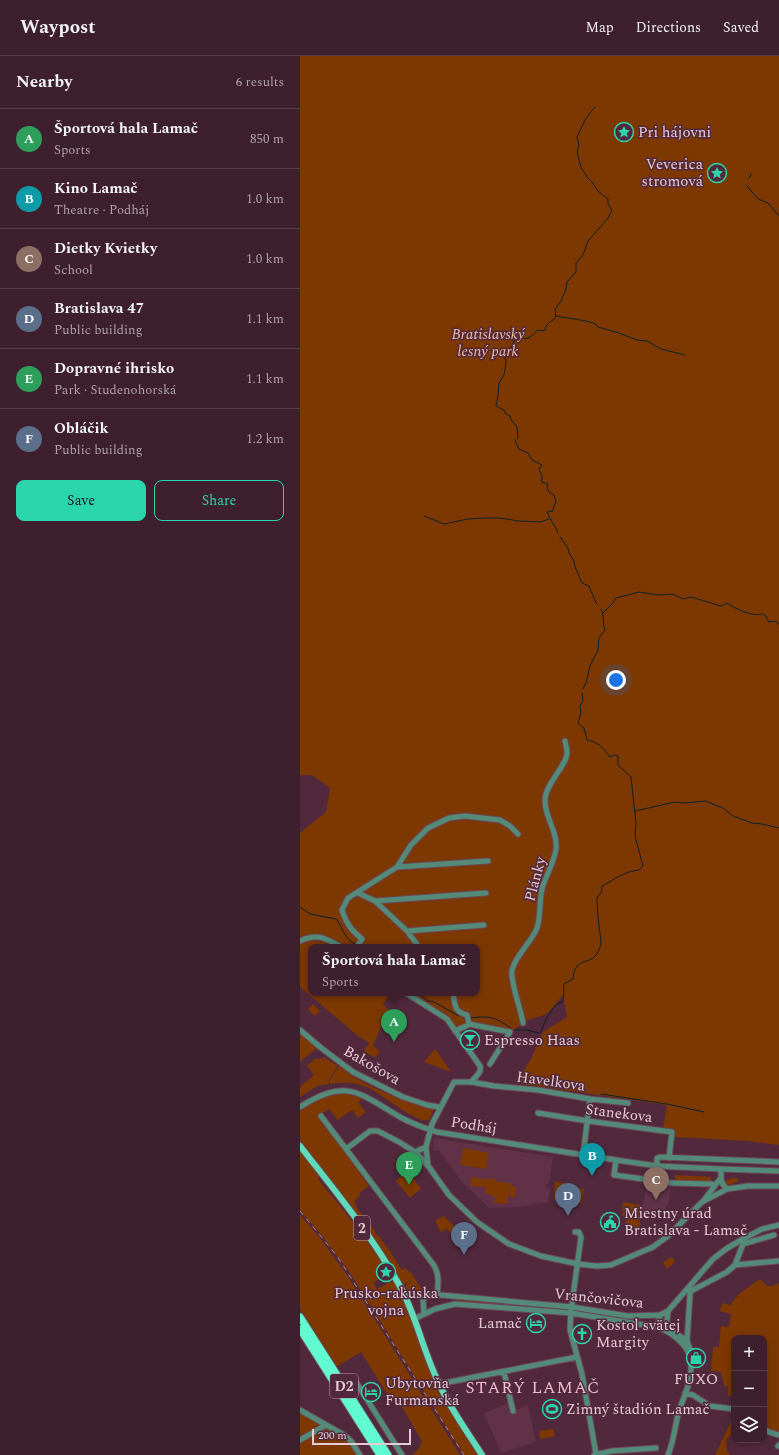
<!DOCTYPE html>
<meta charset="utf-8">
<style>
body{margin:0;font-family:Spectral,serif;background:#492c39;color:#f1f3f6}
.controls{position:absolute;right:12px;bottom:12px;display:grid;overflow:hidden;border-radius:8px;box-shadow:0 2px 10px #0003}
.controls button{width:36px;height:36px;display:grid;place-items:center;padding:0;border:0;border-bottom:1px solid #573d49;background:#3e1f2d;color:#f1f3f6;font:20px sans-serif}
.scale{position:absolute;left:12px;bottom:10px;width:99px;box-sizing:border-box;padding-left:4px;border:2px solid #e5cbd5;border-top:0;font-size:11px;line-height:14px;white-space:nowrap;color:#e5cbd5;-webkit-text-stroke:3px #52293c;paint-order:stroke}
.you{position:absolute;left:316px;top:624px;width:14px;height:14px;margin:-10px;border:3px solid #fff;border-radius:50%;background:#1a73e8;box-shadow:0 0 0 6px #1a73e833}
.badge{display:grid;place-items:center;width:26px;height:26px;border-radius:50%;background:#2ad5ac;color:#fff;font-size:13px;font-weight:700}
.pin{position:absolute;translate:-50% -33px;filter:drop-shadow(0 1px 2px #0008)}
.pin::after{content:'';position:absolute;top:21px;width:14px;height:12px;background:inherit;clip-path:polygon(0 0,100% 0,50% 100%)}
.popup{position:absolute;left:8px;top:888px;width:172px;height:52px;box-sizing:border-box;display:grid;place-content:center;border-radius:8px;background:#3e1f2d;filter:drop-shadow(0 1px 3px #0005);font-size:13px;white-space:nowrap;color:#ada2aa}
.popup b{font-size:15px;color:#f1f3f6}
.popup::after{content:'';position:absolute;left:50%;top:100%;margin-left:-8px;border:8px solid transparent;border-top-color:#3e1f2d}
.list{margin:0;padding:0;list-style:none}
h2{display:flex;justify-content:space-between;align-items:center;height:52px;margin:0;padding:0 16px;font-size:17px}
h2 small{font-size:13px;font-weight:400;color:#ada2aa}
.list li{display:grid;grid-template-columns:26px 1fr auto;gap:12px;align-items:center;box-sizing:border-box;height:60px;padding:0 16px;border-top:1px solid #573d49}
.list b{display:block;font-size:15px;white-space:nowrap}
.list p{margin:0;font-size:13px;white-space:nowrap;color:#ada2aa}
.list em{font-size:13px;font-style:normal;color:#ada2aa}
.actions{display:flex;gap:8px;padding:12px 16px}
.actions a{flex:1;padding:9px 0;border:1px solid #2ad5ac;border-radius:8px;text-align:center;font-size:14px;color:#2ad5ac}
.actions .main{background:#2ad5ac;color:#111}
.icon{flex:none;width:22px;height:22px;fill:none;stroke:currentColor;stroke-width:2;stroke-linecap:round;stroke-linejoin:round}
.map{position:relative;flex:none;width:479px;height:1399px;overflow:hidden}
header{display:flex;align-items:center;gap:24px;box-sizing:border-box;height:56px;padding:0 20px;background:#3e1f2d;border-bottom:1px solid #573d49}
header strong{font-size:19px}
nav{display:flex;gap:22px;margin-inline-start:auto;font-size:14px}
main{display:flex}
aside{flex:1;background:#3e1f2d}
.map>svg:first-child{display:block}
.built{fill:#613148}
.green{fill:#7c3800;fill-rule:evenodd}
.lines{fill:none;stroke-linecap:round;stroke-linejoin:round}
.stream{stroke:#0e2029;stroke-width:1}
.minor-casing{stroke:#6c4658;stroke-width:7}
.major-casing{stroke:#6c4658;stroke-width:8}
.highway-casing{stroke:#6c4658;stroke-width:9}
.minor{stroke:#538a78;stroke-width:5}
.major{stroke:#60dbb8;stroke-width:6}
.highway{stroke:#62fbd1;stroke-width:7}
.rail{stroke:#ac8d9a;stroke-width:1;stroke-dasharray:5 5;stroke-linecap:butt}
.labels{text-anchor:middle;stroke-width:3;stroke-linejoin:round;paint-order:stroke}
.shield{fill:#52293c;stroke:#b99aa7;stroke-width:1}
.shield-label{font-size:14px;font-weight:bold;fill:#e5cbd5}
.poi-label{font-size:15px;fill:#e5cbd5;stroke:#52293c;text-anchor:start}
.park-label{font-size:15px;font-style:italic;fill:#f0bea1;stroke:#52293c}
.street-label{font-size:15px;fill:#e5cbd5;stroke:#52293c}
.quarter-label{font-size:17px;letter-spacing:1px;fill:#f1bcd2;stroke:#52293c}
</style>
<header>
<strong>Waypost</strong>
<nav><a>Map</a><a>Directions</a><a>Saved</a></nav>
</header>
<main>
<aside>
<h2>Nearby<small>6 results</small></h2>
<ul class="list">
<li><span class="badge" style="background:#2e9e5b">A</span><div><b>Športová hala Lamač</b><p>Sports</p></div><em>850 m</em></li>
<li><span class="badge" style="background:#0f9aa8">B</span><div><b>Kino Lamač</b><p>Theatre · Podháj</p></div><em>1.0 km</em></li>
<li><span class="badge" style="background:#8d6e63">C</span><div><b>Dietky Kvietky</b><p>School</p></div><em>1.0 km</em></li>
<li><span class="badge" style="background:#5c6f8a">D</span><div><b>Bratislava 47</b><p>Public building</p></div><em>1.1 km</em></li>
<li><span class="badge" style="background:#2e9e5b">E</span><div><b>Dopravné ihrisko</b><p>Park · Studenohorská</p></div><em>1.1 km</em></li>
<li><span class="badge" style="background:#5c6f8a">F</span><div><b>Obláčik</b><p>Public building</p></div><em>1.2 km</em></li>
</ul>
<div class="actions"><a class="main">Save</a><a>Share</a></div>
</aside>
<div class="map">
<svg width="479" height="1399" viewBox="0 0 479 1399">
<rect width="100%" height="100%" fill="#52293c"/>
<!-- built -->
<path class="built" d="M134,1082L253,1101L249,1128H246V1131L250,1132L248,1146L218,1151L189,1152L161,1125L140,1095L133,1094Z
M347,1126L371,1130L368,1149L357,1162L341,1159Z
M208,1347L212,1355L228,1349L236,1386L201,1397L184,1357Z"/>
<!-- green -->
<path class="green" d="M0,0H479V1089L448,1085L374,1081L375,1073L363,1072L367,1049L216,1027L231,1003L243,976L267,961L263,939L249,956L244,959L228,964L210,976L169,968L155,975L147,963L106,937H177V891H44C26,880 20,876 0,883V777L26,756L30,732L12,719H0Z
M10,884L25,886L32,891H11V937H92L83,948L88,953L73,990L80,995L75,1002L64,995L69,987L58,980L0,931V889Z
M13,948L20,955L15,960L8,953Z
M0,978L17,992L0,1006Z
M134,994H136L151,1016L124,1006Z
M24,1001L38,1010L29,1023V1028L17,1030L0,1041V1031L14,1019L7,1010L15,1003H22Z
M40,1009C56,1028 104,1044 128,1053L133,1052L134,1053L129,1064C117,1069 79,1035 64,1030C53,1026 42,1026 30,1028V1023Z
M33,1036L66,1040L58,1046L66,1056L58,1062L52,1054L38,1064L29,1053L19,1060L69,1130L59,1137L61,1139L55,1144C55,1153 63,1159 68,1165L67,1167L69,1166L77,1179L82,1183L81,1184C85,1186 98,1208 102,1214L105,1212L112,1218L122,1234L119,1238C111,1240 108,1237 105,1230L112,1224L100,1231L133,1315L182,1399H164L50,1217L22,1180L0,1154V1055L11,1044ZM17,1113L96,1223L77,1233L73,1227L88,1216L60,1175L19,1124Z
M163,1092L189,1097L186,1113L160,1109Z
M108,1115L121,1133L110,1142L96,1125Z
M375,1119L411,1121V1126L375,1125Z
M172,1121L186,1124L187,1122L197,1124V1126L210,1127L207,1148L194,1147L195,1141L185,1137V1131L170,1130L171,1122Z
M432,1122H437L439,1125L429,1129L426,1128V1125Z
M255,1126L265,1127V1131L260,1130L258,1138L266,1139L265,1145L253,1143Z
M210,1129L216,1131L215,1142L209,1141Z
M276,1129L277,1132L284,1133L282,1147L273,1146Z
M323,1146L340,1149L338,1158L341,1159L339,1172L325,1170L327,1161L322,1160V1157L327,1158V1156L322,1155Z
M0,1159L20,1182L47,1219L160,1399H113L119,1392L122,1385L102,1351L88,1339L61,1296L36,1311L0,1254Z
M144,1160L164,1180L159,1187L147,1173L141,1176L135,1165Z
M372,1201L375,1206L367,1213L363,1206Z
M460,1223L467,1230H472L479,1227V1379L464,1375V1282H434V1343H432V1340H428V1330H424L421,1316L411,1315L413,1291H419L421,1270L429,1271L431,1258L420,1255L422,1247L430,1249L440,1237Z
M156,1241L272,1251L271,1255L155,1248Z
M0,1354L44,1379L60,1399H0Z
M434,1359V1376L426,1384L427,1395L430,1399H415Z
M253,1373L255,1380L240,1383L239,1375Z"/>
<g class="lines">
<!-- stream -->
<path class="stream" d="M448,123L451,120L450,117
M446,129L458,143L468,147L479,160
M256,260L286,265L296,268L298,271L316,276L337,284L347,285L361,293L385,299
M207,298L212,290L215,282L220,279L225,283L230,281L238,274L244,275C245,273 246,271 247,269C254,261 257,266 255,253L261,245L266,233L267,226L276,216V207L283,199L288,185L308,162L312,154L308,148V143L298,135L292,126L287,121L281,111L277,96L279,89L277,81L286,62L295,51
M205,301L206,307L204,319L199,327L198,340L196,350L204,354L206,358L210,360L212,365L217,371L218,382L215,385L219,393L228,397L232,404L242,409L239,413L242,420V426L248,428L247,431L249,436L254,439L256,445L253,453V455L247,456C250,464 255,469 258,477
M124,460L144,468L168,463L184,462H200L219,465L240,466L249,463
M260,481L268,492L269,497L274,505L275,511L282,527L289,530L296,547L298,549
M303,557L312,548L316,542L339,536L359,539L373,538L383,543L391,541L421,550L427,547C436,553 452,561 462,558L466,560L469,566L475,565L479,568
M283,633L286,627L290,610L298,594L299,582L305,574C302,566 305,561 301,553
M335,755L375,746L384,747L405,745L423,752L433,760L452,767L462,768L479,772
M0,851L10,858L36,863C44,872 43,883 57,889
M117,937L128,945L134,946L157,959L164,961
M169,962C190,960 193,960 211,972
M215,974H227L239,977L241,976C244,967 252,948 262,946C265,940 263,934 264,928L273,923C274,919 273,916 276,912C281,903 290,907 296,899C304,888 300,881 299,870C298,860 297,851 297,842L302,835V830C316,823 322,816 339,814L343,810L335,780L336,767L331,721L318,709V700L315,699L310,701C303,691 298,686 287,684L284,672L278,667L281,657L280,650L283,645L282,637
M301,1038L367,1048L404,1056"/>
<!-- minor casing -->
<g class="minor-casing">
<path id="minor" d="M97,811L188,805
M58,837L75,845L107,875L119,891
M75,845L186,837
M107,875L184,869
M0,885C17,877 26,882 41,891
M57,891L62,883C51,874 46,867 42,854L48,842L97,811L111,789L128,772L149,762L165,760L200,764L210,770L218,778
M106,937L147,963L180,1010C182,1017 175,1021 171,1026
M153,937C155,949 154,956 167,959L169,968
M223,967C221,953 210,926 212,914C216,898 232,886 237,872C241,860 239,846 242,833C246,819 254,807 256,793C258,775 244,761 245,743C246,727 267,709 267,697C267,693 266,689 265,685
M0,974L20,991L53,1016L103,1041L127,1049L139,1051
M155,975L168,969L169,968L210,976L190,1008
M0,1051C46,1021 59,1037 100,1061C111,1067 124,1072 137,1076L316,1104L357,1110L421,1113L479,1115
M238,1057L288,1065L372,1076L369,1102
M21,1060L133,1208C140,1218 138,1228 137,1239
M126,1091L128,1110
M46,1093L70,1075H78L99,1086L115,1096L129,1111L149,1139L177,1166L209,1188L241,1200L278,1208L297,1210L311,1209L353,1191L368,1180L402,1146L427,1133L448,1130H479
M115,1096L126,1091L132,1068L154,1026H171L194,1030L238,1034L290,1043L328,1047
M283,1099L290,1043
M316,1104L314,1119L373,1127L411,1128L415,1129
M357,1110V1102L360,1101L479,1106
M421,1113C421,1122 420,1127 427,1133
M404,1144L420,1123
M275,1176H279L281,1181L271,1255L270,1274L282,1318L296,1398
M443,1188L474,1179
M435,1209L443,1188L442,1186
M124,1258L123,1244L127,1239L130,1238L272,1251L328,1260L360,1259L368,1255
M114,1263L135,1253L155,1248L271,1257L357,1271C371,1276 386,1287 390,1301C392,1308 391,1319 389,1326C387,1336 382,1345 379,1355C375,1369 374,1385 368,1399
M357,1271L360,1259
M366,1274L368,1255L413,1203L426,1193L441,1184L462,1173L479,1169
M374,1276L387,1285L390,1293
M387,1285L390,1238L391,1235L427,1216L435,1209L479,1205
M204,1316L213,1355
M56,1326L102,1399
M139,1328L277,1301
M385,1337L393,1339L410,1350L434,1353
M0,1354L44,1379L51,1385L60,1399
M464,1373L469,1376L479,1379
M0,1384L26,1369
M478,1390L479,1389
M294,1399L312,1395L356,1392"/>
</g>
<!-- major casing -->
<g class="major-casing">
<path id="major" d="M0,1090C36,1136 74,1182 102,1234C116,1261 123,1293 136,1321C148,1349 166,1374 182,1399"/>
</g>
<!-- highway casing -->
<g class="highway-casing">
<path id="highway" d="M0,1261L88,1399
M0,1273L80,1399"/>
</g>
<!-- minor -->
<use href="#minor" class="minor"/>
<!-- major -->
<use href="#major" class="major"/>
<!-- highway -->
<use href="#highway" class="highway"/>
<!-- rail -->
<path class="rail" d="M0,1155L37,1200L164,1399"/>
</g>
<!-- icons -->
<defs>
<g id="sight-ring" transform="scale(1)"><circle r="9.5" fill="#52293c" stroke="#2ad5ac" stroke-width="1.5"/><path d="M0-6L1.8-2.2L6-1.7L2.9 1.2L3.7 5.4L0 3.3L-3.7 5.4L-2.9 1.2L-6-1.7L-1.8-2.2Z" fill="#2ad5ac"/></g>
<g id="bar-ring" transform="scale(1)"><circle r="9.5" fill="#52293c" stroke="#2ad5ac" stroke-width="1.5"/><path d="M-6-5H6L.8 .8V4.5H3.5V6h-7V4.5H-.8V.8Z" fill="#2ad5ac"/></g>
<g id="civic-ring" transform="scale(1)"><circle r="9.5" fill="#52293c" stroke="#2ad5ac" stroke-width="1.5"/><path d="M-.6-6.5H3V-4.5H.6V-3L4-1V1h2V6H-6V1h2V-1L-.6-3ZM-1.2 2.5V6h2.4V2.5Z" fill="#2ad5ac"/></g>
<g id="hotel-ring" transform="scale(1)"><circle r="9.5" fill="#52293c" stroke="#2ad5ac" stroke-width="1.5"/><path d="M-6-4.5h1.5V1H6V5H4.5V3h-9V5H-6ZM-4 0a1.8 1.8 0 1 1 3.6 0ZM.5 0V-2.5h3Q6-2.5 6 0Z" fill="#2ad5ac"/></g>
<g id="church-ring" transform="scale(1)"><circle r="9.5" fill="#52293c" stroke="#2ad5ac" stroke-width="1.5"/><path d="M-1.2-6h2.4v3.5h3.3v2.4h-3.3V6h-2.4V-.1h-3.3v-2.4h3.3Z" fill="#2ad5ac"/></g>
<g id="shop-ring" transform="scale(1)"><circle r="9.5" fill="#52293c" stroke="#2ad5ac" stroke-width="1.5"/><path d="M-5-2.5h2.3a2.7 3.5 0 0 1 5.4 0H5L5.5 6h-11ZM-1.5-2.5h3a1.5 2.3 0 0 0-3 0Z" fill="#2ad5ac"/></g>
<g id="stadium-ring" transform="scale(1)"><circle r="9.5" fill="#52293c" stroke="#2ad5ac" stroke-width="1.5"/><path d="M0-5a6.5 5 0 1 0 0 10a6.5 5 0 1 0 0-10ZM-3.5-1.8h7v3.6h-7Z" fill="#2ad5ac"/></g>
</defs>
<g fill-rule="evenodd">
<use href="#sight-ring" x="324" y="76"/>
<use href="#sight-ring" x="417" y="117"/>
<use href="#bar-ring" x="170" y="984"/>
<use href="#civic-ring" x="310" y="1166"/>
<use href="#sight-ring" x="86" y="1216"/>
<use href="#hotel-ring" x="236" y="1267"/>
<use href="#church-ring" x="282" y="1278"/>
<use href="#shop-ring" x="396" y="1302"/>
<use href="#hotel-ring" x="71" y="1336"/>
<use href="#stadium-ring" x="252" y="1353"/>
</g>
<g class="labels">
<!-- shield labels -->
<g class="shield">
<rect x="54" y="1160" width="16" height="24" rx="3"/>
<rect x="30" y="1318" width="28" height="24" rx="3"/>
</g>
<g class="shield-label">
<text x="62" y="1177">2</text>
<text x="44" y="1335">D2</text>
</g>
<!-- poi labels -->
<g class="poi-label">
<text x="338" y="81">Pri hájovni</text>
<text x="403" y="113" text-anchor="end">Veverica<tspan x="403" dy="17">stromová</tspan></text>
<text x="184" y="989">Espresso Haas</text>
<text x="324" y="1162">Miestny úrad<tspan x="324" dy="17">Bratislava - Lamač</tspan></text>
<text x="86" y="1242" text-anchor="middle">Prusko-rakúska<tspan x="86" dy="17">vojna</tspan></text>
<text x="222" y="1272" text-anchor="end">Lamač</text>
<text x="296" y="1274">Kostol svätej<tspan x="296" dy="17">Margity</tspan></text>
<text x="396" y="1328" text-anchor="middle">FUXO</text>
<text x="85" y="1332">Ubytovňa<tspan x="85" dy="17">Furmanská</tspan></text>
<text x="266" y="1358">Zimný štadión Lamač</text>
</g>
<!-- park labels -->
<g class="park-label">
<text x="188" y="283">Bratislavský<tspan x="188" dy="17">lesný park</tspan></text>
</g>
<!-- street labels -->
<g class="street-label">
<text transform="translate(235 823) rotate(-75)" y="5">Plánky</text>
<text transform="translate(72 1009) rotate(30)" y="5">Bakošova</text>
<text transform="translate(251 1025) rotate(8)" y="5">Havelkova</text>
<text transform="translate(319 1057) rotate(7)" y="5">Stanekova</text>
<text transform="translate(174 1069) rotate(9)" y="5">Podháj</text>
<text transform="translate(299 1242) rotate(6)" y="5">Vrančovičova</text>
</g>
<!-- quarter labels -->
<g class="quarter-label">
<text x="233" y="1337">STARÝ LAMAČ</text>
</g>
</g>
</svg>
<div class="controls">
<button>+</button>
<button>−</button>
<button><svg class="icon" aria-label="layers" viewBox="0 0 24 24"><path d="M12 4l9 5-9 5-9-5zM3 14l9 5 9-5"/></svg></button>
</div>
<div class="scale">200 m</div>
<div class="you"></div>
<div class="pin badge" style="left:94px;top:986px;background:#2e9e5b">A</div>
<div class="popup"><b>Športová hala Lamač</b>Sports</div>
<div class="pin badge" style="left:292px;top:1120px;background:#0f9aa8">B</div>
<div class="pin badge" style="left:356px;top:1144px;background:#8d6e63">C</div>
<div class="pin badge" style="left:268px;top:1160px;background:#5c6f8a">D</div>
<div class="pin badge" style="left:109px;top:1129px;background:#2e9e5b">E</div>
<div class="pin badge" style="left:164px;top:1199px;background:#5c6f8a">F</div>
</div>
</main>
